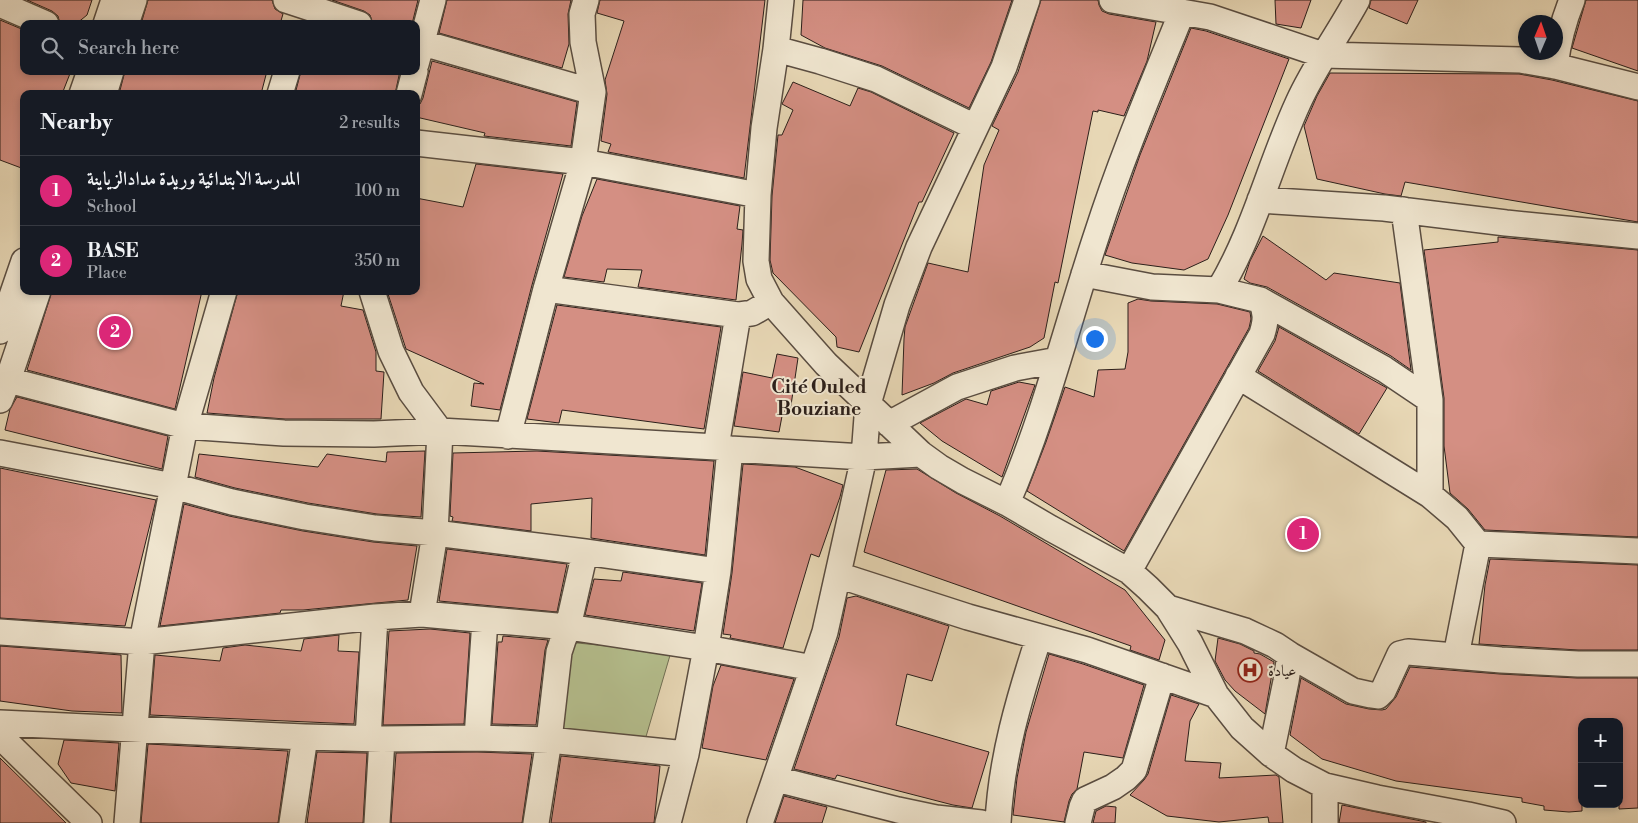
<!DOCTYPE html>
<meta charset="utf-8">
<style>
body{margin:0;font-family:"Libre Bodoni",Amiri,serif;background:#20242c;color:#f1f3f6}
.controls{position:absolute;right:15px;bottom:15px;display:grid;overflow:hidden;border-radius:10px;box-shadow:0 2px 8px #0003}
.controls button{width:45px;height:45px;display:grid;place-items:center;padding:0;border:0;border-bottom:1px solid #363941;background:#171b24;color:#f1f3f6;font:25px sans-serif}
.compass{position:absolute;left:1518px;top:15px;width:45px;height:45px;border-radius:50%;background:#171b24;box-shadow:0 2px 8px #0003;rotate:2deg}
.you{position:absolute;left:1094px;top:338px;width:18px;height:18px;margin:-12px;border:4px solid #fff;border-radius:50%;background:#1a73e8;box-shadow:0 0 0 8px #1a73e833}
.badge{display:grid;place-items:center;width:32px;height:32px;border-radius:50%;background:#db2777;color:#fff;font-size:16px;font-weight:700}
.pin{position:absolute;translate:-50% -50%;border:2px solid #fff;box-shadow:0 1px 5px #0006}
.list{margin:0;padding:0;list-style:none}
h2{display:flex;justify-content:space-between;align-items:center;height:65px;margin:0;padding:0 20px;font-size:21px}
h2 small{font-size:16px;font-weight:400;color:#9ea1a6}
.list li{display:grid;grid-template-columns:32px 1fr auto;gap:15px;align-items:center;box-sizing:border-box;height:70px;padding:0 20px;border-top:1px solid #363941}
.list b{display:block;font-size:19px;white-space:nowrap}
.list p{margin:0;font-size:16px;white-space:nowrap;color:#9ea1a6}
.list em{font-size:16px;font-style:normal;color:#9ea1a6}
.icon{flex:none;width:28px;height:28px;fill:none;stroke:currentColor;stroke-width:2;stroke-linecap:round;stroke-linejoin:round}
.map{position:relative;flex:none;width:1638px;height:823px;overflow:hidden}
.search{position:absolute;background:#171b24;box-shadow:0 2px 8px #0003;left:20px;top:20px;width:400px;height:55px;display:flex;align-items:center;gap:12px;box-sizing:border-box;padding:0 18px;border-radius:10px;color:#9ea1a6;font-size:19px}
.panel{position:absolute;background:#171b24;box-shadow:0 2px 8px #0003;left:20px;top:90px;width:400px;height:205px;border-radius:10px}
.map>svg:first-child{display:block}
.green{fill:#b5bf8e;stroke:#706f54}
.building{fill:#d48f83;stroke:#2b1f1a}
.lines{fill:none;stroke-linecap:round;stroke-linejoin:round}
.minor-casing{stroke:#5a4d41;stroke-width:28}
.minor{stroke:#f0e6d0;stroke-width:25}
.labels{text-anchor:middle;stroke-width:4;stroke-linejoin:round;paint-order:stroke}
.poi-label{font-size:16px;fill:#2b1f1a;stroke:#f0e6d0;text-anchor:start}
.quarter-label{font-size:19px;font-weight:bold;fill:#2b1f1a;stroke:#f0e6d0}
</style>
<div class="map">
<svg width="1638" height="823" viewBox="0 0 1638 823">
<rect width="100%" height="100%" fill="#e8d8b6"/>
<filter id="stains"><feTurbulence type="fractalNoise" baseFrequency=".004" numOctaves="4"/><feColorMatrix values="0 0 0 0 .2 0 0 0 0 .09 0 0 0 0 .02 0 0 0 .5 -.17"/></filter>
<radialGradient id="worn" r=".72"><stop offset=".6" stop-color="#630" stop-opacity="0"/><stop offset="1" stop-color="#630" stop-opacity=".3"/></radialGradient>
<!-- green -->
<path class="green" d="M577,643L671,652L645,740L559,734L564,650Z"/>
<!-- building -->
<path class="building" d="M27,0H92L87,15L76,24H60L58,16L52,11Z
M148,0H272L275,9L283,14L280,24H141Z
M332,0H418L412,24H373L370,15L364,11Z
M447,0H571L568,14L569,44L562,68L439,33Z
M600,0H765L744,178L608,152L611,144L601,141L607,94L605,80L624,21L597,13Z
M803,0H1012L991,62L969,108L882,66L825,48L801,35Z
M1041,0H1098L1099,5L1102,11L1109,14L1156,22L1147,61L1124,116L1098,110V112L1093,111L1058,283L1055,282L1044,338L1030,347L953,373L934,383L902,395L904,339L905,327L928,263L968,272L984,165L999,130L992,126L1018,72Z
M1275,0H1311L1301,28L1276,24Z
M1371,0H1418L1407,24L1369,8Z
M1586,0H1638V71L1572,48Z
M0,20L24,30V71H71L62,94H24V169L0,160Z
M1191,28L1206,31L1289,59L1228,215L1208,259L1184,270L1132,263L1105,255L1140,155Z
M432,61L577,102L571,146L484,136L485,133L416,117V106L420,104L423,98Z
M125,71H267L261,94H119Z
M301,71H400L395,94H295Z
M1330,73L1519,74L1552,80L1638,101V222L1405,182L1401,196L1385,194L1317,179L1304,126L1317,96Z
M793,82L850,106L858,88L871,92L954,133L922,202H919L859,352L837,347L836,337L773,273L770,260L772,196L778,135H782L793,110L782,104Z
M476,164L563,174L532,285L500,410L471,406L474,383L484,384L406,349L387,291H416V198L463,207Z
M597,179L740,206L737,229L743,230L742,244L736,300L638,287L642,270L607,269L604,282L564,277L582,216Z
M1263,236L1326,280L1334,273L1400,283L1411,370L1391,356L1267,287L1250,283L1244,279L1250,261Z
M1498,237L1638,250V537L1485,530L1468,509L1450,493L1444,446V398L1424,250L1498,242Z
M52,291H202L175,409L27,370Z
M238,291H344L341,306L363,310L376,352V371L384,372L381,419H285L207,413L214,378Z
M1138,299L1151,301L1217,304L1250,312L1251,319L1249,328L1124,551L1027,491L1046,442L1065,387L1094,397L1098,370L1125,369L1128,352V303Z
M557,305L721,327L704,429L562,410L559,423L527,419Z
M1279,327L1387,388L1359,434L1258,371L1275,341Z
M777,354L798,358L790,412L783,411L779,432L734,426L743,372L772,378Z
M1019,382L1035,385L1002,477L942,441L920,423L966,399L987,405L991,391Z
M17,397L168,436L162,469L5,430L10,409Z
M425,451L421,517L377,514L308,503L235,488L195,477L199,454L318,467L327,454L386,462L387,452Z
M537,451L714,461L705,555L591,538L592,498L531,504V531L452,521L453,517L450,516L453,453Z
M743,464L795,467L843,485L840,497L819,557L811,554L783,648L730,638L731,635L723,634L732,573Z
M0,468L156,500L125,626L0,618Z
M917,469L956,493L1000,516L1125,590L1165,640L1159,660L1130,650L1131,646L864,552L886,470Z
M184,504L229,516L303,531L373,542L417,546L408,600L303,610H281L280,613L160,626Z
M447,549L567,564L557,612L439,601Z
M1490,559L1638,565V650H1578L1479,644L1485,585Z
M623,572L702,583L694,631L585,615L594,579L621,581Z
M856,596L949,626L932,681L907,674L896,725L989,752L972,808L953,805L837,775L835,779L794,769L839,637L847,598Z
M430,629L470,633L464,724L383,725L389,631Z
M339,635L338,651L359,652L354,724L150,715L155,655L220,661L223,648L245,645L301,651L304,639Z
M503,636L548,640L545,650L536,725L492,724L498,642H502Z
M1218,638L1240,644L1254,651V653L1260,654L1274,662L1265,714L1235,691L1225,680L1215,661Z
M0,646L121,655L122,713L72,711L0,701Z
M1049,654L1083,664L1144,685L1123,758L1084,752L1077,789L1072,794L1069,801L1064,822L1013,815L1017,778L1026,732Z
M721,665L794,679L766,760L702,748L713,686Z
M1410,667L1500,674L1577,678H1638V808L1619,809V722H1582V811L1569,812L1544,810V806L1522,802V798L1396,781L1322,759L1290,735L1301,678L1346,704L1369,709L1382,710L1386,709L1396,697Z
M1171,695L1199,704L1190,721L1185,761L1221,763L1219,778L1276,775L1279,777L1283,823H1269L1268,817L1219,822L1167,816L1130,795L1144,780L1148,774Z
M64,740L119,743L115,791L71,783L58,764Z
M148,744L288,751L278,823H141Z
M317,752L367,753L363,823H307Z
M477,752L532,754L522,823H391L396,753Z
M561,756L660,766L654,823H551Z
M0,758L66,823H0Z
M784,796L827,807L822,823H775Z
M1342,805L1426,822V823H1339Z
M1106,806L1116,807L1115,823H1093L1096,811Z"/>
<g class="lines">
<!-- minor casing -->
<g class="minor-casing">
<path id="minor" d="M286,0L359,24
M781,0L776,49L764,128L758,195L756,261L759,279L771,302L826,364L921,454L939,467L963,481L1007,503L1050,528L1129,571L1148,588L1168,608L1190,643L1216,695L1242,728L1271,754L1294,770L1325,786L1377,798L1468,815L1503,823
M1112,0L1210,17L1323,55L1520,60L1555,66L1638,87
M0,4L46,24
M106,24L114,0
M126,24L134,0
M416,41L593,92
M776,49L820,61L876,79L975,127
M416,64L433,0
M1555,66C1558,42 1563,22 1572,0
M82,94L90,71
M104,94L111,71
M280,94L287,71
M409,94L415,71
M416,143L583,162L758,195
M1260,200L1384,208L1506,223L1638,236
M1404,210L1430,400V495
M1084,274L1152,287L1219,290
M546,289L738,315L752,313L771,302
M372,291L391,351L411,392L440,431L716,447L730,449L864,457L921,454
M1260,300L1384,369L1430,400
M0,331L24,261
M1238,376L1430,495L1457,518L1478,544L1456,656
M8,380L185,426L284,433L374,434L440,431L435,533L422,614
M0,400L8,380L38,291
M889,424L957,387L1015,368L1058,360
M508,436L546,289L583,162L593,92L583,42L582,14L586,0
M716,447L738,315
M730,449L718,571L706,648L813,668L825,632L864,457L868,404L897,305L919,247L1004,67L1027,0
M0,453L173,486L232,502L305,517L375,528L435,533L585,552L718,571
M1007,503C1045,416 1067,324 1097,234C1121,159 1152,86 1182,12
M1478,544L1638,551
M1129,571L1262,334C1266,321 1267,312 1260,300L1219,290C1254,232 1270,164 1298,103C1314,67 1338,35 1357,0
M838,575L968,617L1087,650L1216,695
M1168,608L1245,631L1275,645L1290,655L1353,691L1371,695L1378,696L1383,691L1400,654L1408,652L1501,660L1578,664H1638
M0,632L142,642L375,617L422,614L568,627L706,648L686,754L668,823
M0,723L305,737L382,739L477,738L549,740L686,754
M0,736L89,823
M477,738L485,620
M368,739L375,617
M1271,754L1286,681L1290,655
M776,779L898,810L936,818L981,823
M1325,786V823
M127,823L142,642L185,426L224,291
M292,823L305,737
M377,823L382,739
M536,823L549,740L559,652L563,640L568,627L585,552
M760,823L813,668
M998,823C1001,759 1019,698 1039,637
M1078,823L1082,807L1085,800L1113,787L1126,778L1134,770L1162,676"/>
</g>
<!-- minor -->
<use href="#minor" class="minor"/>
</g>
<!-- icons -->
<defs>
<g id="hospital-ring" transform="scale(1.25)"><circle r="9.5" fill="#f0e6d0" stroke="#8f2418" stroke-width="1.5"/><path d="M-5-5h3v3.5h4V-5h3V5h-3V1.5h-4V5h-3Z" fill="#8f2418"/></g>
</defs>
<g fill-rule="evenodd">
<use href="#hospital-ring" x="1250" y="670"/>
</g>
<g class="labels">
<!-- poi labels -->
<g class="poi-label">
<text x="1268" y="676">عيادة</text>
</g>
<!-- quarter labels -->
<g class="quarter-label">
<text x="819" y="393">Cité Ouled<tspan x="819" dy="22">Bouziane</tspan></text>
</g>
</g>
<rect width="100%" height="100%" filter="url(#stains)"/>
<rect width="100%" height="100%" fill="url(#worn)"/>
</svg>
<div class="controls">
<button>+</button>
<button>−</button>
</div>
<svg class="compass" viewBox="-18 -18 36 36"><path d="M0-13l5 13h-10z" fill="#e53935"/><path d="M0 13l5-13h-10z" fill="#9ea1a6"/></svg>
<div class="you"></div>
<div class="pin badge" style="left:1303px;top:534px">1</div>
<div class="pin badge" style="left:115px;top:332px">2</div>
<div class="search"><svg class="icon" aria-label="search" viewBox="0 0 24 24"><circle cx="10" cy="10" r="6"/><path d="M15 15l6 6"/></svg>Search here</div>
<section class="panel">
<h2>Nearby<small>2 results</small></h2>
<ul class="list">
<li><span class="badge">1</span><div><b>المدرسة الابتدائية وريدة مدادالزياينة</b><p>School</p></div><em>100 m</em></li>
<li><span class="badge">2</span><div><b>BASE</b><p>Place</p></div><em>350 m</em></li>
</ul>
</section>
</div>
